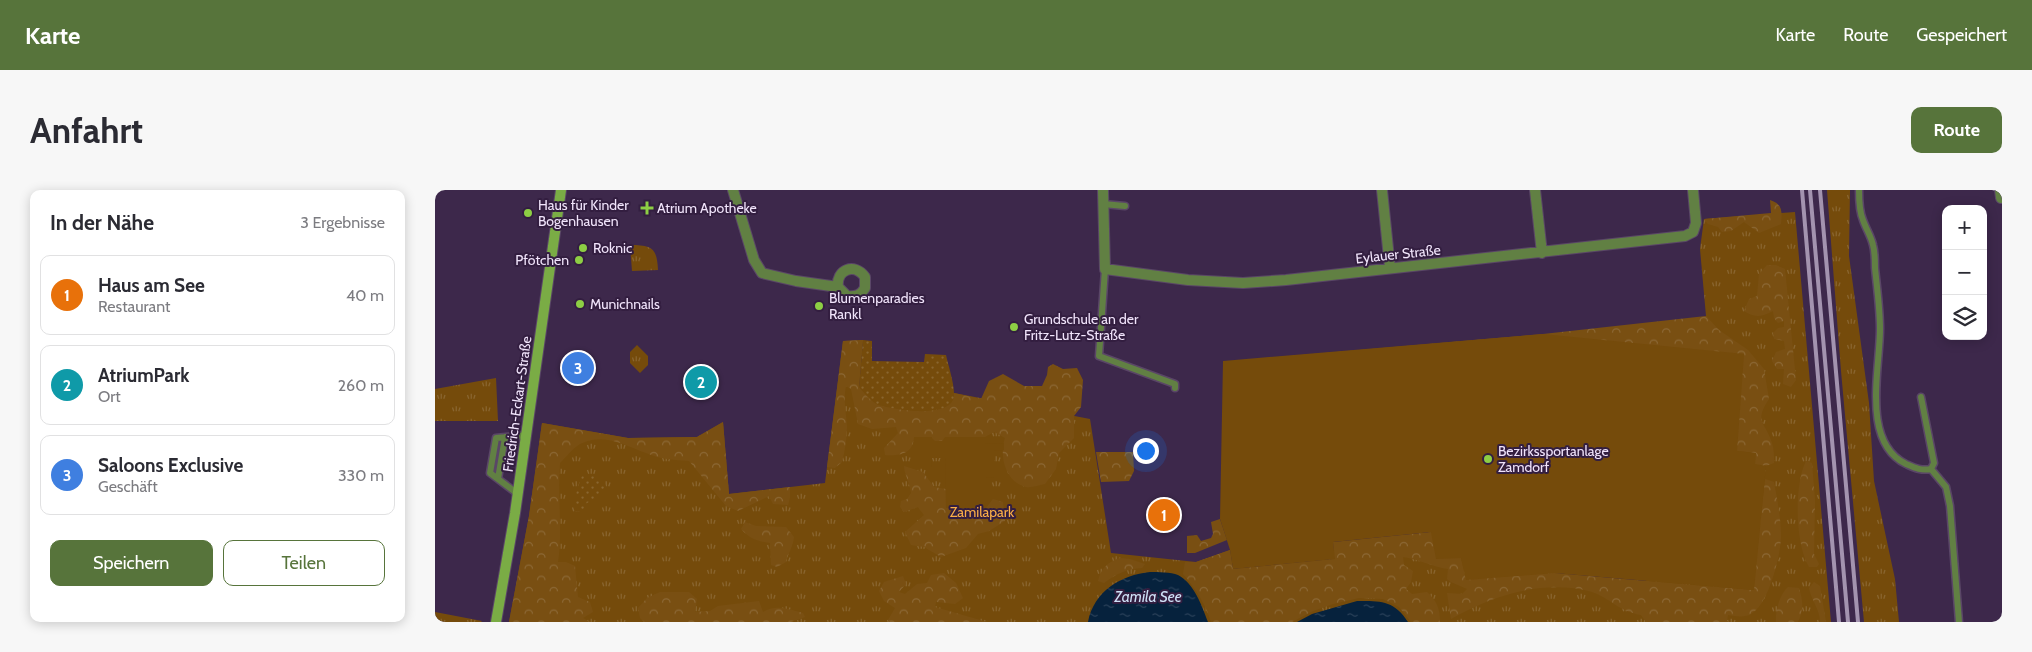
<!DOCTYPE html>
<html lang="de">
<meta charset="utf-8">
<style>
body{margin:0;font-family:Cabin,sans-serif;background:#f7f7f7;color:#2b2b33}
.controls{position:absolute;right:15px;top:15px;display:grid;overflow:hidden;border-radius:10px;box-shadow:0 2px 12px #0003}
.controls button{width:45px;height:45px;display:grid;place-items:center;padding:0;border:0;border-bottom:1px solid #e1e1e2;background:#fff;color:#2b2b33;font:25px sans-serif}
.you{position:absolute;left:710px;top:260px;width:18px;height:18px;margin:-12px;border:4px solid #fff;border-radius:50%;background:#1a73e8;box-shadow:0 0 0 8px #1a73e833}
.badge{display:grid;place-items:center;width:32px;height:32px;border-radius:50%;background:#57743b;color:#fff;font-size:16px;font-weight:700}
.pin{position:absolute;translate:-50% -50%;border:2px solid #fff;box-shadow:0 1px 5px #0006}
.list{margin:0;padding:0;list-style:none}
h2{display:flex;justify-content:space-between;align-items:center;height:65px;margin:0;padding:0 20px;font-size:21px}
h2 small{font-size:16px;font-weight:400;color:#7c7c81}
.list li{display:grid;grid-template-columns:32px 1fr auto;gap:15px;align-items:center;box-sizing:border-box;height:80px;margin:0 10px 10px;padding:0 10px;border:1px solid #e1e1e2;border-radius:10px}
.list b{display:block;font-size:19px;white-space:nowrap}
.list p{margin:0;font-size:16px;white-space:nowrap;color:#7c7c81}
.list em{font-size:16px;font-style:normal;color:#7c7c81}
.actions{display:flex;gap:10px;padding:15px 20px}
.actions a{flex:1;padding:11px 0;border:1px solid #57743b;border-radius:10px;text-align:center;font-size:18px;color:#57743b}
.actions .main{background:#57743b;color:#fff}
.icon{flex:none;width:28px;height:28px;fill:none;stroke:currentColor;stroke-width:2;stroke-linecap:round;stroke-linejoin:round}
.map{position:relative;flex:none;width:1567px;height:432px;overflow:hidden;border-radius:10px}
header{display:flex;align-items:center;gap:30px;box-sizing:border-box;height:70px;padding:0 25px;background:#57743b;color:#fff}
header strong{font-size:24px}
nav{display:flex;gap:28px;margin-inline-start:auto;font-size:18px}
.intro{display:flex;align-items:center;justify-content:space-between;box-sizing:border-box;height:120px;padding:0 30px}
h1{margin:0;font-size:35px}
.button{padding:12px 22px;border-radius:10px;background:#57743b;color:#fff;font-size:18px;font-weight:700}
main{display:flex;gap:30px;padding:0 30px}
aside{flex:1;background:#fff;border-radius:10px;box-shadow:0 2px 12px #0003}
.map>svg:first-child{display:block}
.grass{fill:url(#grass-tufts)}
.forest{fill:url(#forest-crowns)}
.garden{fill:url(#garden-dots)}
.pitch{fill:#754b0b}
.water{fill:url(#water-ripples)}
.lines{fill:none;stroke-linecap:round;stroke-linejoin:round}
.service-casing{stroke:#5a4667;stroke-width:9}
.minor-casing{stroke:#5a4667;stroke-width:12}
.secondary-casing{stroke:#5a4667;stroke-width:12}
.service{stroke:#618043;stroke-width:6}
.minor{stroke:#618043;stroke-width:10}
.secondary{stroke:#7aac45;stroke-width:10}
.rail{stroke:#a393af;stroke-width:4}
.poi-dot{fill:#8dce44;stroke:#331e40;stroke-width:2}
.labels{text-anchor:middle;stroke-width:4;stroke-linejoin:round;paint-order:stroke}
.poi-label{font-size:14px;fill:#f1e4fb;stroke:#331e40;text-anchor:start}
.street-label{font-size:14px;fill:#f1e4fb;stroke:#331e40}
.park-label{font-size:14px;fill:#fbaf47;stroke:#331e40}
.water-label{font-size:15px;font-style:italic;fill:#cee1f7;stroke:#331e40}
</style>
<header>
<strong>Karte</strong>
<nav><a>Karte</a><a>Route</a><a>Gespeichert</a></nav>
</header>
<div class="intro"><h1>Anfahrt</h1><a class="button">Route</a></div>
<main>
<aside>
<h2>In der Nähe<small>3 Ergebnisse</small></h2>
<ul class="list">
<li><span class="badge" style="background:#e8710a">1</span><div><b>Haus am See</b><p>Restaurant</p></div><em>40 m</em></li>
<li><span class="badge" style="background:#0f9aa8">2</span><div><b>AtriumPark</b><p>Ort</p></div><em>260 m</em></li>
<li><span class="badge" style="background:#3f7fe0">3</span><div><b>Saloons Exclusive</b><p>Geschäft</p></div><em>330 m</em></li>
</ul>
<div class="actions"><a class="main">Speichern</a><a>Teilen</a></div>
</aside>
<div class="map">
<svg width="1567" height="432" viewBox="0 0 1567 432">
<defs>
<pattern id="grass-tufts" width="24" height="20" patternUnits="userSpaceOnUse" patternTransform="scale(1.25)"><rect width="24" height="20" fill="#754b0b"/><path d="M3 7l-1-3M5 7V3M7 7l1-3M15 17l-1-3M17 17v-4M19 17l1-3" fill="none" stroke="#89652f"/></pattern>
<pattern id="forest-crowns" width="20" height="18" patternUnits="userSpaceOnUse" patternTransform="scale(1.25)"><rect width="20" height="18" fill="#794f12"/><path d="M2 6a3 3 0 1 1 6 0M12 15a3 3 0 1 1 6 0" fill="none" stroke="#8c6835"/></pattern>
<pattern id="garden-dots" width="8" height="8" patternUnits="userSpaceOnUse" patternTransform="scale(1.25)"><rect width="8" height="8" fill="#754b0b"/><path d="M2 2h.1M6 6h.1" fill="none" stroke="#89652f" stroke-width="1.8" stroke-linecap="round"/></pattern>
<pattern id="water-ripples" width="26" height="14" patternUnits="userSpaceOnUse" patternTransform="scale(1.25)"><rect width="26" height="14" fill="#06223d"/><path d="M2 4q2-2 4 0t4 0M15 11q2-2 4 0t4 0" fill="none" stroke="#2b425a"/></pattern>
</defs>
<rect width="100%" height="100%" fill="#3d284b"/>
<!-- grass -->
<path class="grass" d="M1392,0H1415L1414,66L1434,213L1439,291L1460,389L1464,432H1429L1406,181Z
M1360,22L1396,432H74L94,326L107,233L193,248L262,247L288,232L294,304L390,293L408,151L428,150L424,197L518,210L519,203L655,229L676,363L761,372L795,360L798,379L899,369L996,342L1026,368L1119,383L1210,392L1320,275L1301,261L1271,160V126L1265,59L1269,29Z
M195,55C217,55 222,58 223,80L197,81Z
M202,155L213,166V175L205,183L195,173V162Z
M61,188L63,231H0V199Z
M0,422L47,431L46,432H0Z"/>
<!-- forest -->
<path class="forest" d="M1335,10C1348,14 1347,22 1346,34L1324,43L1309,32L1296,41L1287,42L1283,37L1273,34L1269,29L1336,23Z
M1332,75H1341L1350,79L1361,190L1356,197L1348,194L1349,179H1342L1337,171L1341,162L1350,159L1349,151L1339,149L1338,143L1343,138L1349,137V131L1343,133L1339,128L1338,121C1327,127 1320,128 1309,121L1314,109L1322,106L1324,84Z
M1271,126L1284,140L1313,160L1329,179L1334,209C1318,233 1331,232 1337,253C1339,259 1339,267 1339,273L1331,276L1320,275V263L1295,260L798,171L1108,144Z
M428,150L424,197L443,215L480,221L502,220L518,210L519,203L546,209L554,191L568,184L589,196H607L612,185L613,177L618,174L628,179L642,178L648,190L646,217L639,226V248L624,263L621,279L610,294C604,295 596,298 591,297C570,292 564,266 570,248L559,242L550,247H510L507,251H500L496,247H479C478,264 465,266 450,265L449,258L463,243L461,237L437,239L423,234L416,199L411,196C408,210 411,222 412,236C412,248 410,260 407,272L400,278L392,277L408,151Z
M288,232L294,304L355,297V307L353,315L338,314L334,306L303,321L291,316L254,271C239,270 225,269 211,263C190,255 167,242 145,254C138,258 131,267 125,273C122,307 128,339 123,372H131L140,376L143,407L155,412L158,422L148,428L155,432H74L94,326L107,233L193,248L262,247Z
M661,262H698L699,281L694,291L666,292Z
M1371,271L1377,273L1380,310L1379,364L1384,374L1382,377H1374C1360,354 1359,295 1371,271Z
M469,276L488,282L499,297L511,299V318H551L558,309L568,312L570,331L554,341L543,344L531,358L506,367L489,357L476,355L470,342L489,325L483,317L469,322L465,317L466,311L472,309L476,303C475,294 469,283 469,276Z
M1330,289L1339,292C1342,309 1346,328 1346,346C1346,364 1334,414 1316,424C1309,428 1301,426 1293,425L1292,431L1294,432H1211L1206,425C1183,421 1175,408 1157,402C1109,389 1058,405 1016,429L1012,403L1027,404L1032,399L1016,392L1012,389L1013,379C997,377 984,369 968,367L969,375L978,381L976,392L971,399L977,404L992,402C1002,411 1005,419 1005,432H976L964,417L948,409L924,408L898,414L878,421L857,432H776C770,413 761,399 748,384L750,372H761L795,360L798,379L899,369L898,352L996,342L1026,368L1031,389L1119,383L1318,400Z
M785,329L792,350L760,363H752V346L762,345L766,351L776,348L778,344L776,332Z
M310,332L321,336L351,337L359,347C358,357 353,363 351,372L342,377L336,375L335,353C322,351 315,349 306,339Z
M685,368L695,369L710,374L707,378C691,379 681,384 669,393L663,391C666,378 673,372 685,368Z
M509,383L521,393L528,408L520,414L501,412L500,417L552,432H455L453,430L460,418L449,411L444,401L449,392L468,386L471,394L464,402L470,404L482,394L492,393L496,385Z
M1379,392L1385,396L1391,432H1385C1385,419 1376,410 1374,398Z
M1353,397L1364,398C1368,411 1369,419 1363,432H1341C1340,421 1345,404 1353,397Z
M225,402H254L262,409L260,422L275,421L283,416L324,411L328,422C341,414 354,419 368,423L370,427L356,432H209L205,428L203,418L212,408Z"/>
<!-- garden -->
<path class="garden" d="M428,150L437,151V171L489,172L490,164L511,165C513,175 522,201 518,210C510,228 459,220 444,215C436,212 430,204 424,197Z
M150,284H156L169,291L172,299L165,306L152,313L149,322L140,321C137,311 144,295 147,285Z"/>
<!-- pitch -->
<path class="pitch" d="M1108,144L1309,164L1302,261L1321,263L1320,274L1331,276L1319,400L1119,383L1031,390L1026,368L1001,369L996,342L898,352L900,369L798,379L795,360L785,329L788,171Z
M479,247H497V254H510V247H550V254L569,253V260L559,261V287L551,288V318H511L510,268H497L496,277H479Z"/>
<!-- water -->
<path class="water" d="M715,382C723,382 736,382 743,385C759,393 767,416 773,432H653C659,401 686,385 715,382Z
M922,411C945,411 959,410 973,432H862L877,424Z"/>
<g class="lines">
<!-- service casing -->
<g class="service-casing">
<path id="service" d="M1424,0C1424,10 1424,21 1428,30C1431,39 1436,46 1438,55C1440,62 1440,70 1440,78C1442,98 1445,119 1445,139C1445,179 1426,252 1471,274C1480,278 1486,281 1496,279L1499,273L1486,207
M668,14L690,16
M670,79L664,166L740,194V198
M1496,279L1511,297L1515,316L1524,432
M63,289L70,247
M83,304L55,283L61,248L92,245"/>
</g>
<!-- minor casing -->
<g class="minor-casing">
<path id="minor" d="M298,0L319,70L327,83L361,91L403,97L412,106C421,107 426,105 430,98V87C419,72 401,80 403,97
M668,0L670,79L753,90L808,93L851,90L1250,46L1258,42L1261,33L1258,0
M947,0L955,78
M1100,0L1107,63
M1565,0L1566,8"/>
</g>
<!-- secondary casing -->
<g class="secondary-casing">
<path id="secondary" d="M61,432L80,323L126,0"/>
</g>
<!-- service -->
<use href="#service" class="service"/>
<!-- minor -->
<use href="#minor" class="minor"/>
<!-- secondary -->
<use href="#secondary" class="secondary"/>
<!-- rail -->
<path class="rail" d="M1367,0L1404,432
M1375,0L1413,432
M1385,0L1423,432"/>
</g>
<!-- markers -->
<g class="poi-dot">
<path d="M209.5 10.5h5v5h5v5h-5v5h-5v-5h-5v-5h5z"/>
<circle cx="93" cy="23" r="5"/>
<circle cx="148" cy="58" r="5"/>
<circle cx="144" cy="70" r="5"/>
<circle cx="145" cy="114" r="5"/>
<circle cx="384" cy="116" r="5"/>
<circle cx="579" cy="137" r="5"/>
<circle cx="1053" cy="269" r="5"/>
</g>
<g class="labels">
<!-- poi labels -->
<g class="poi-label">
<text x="103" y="20">Haus für Kinder<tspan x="103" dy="16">Bogenhausen</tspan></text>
<text x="222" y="23">Atrium Apotheke</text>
<text x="158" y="63">Roknic</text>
<text x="134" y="75" text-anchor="end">Pfötchen</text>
<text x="394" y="113">Blumenparadies<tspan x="394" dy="16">Rankl</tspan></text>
<text x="155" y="119">Munichnails</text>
<text x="589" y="134">Grundschule an der<tspan x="589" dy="16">Fritz-Lutz-Straße</tspan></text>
<text x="1063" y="266">Bezirkssportanlage<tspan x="1063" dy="16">Zamdorf</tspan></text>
</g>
<!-- street labels -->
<g class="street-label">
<text transform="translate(963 64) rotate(-6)" y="5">Eylauer Straße</text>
<text transform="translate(82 214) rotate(-82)" y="5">Friedrich-Eckart-Straße</text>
</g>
<!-- park labels -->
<g class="park-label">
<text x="547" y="327">Zamilapark</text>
</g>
<!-- water labels -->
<g class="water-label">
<text x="713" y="412">Zamila See</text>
</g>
</g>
</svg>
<div class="controls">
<button>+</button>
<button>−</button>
<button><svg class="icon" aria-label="layers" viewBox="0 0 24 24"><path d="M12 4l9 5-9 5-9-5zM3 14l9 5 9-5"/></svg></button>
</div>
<div class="you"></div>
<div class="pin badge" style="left:729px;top:325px;background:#e8710a">1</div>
<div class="pin badge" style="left:266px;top:192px;background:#0f9aa8">2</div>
<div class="pin badge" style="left:143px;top:178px;background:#3f7fe0">3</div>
</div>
</main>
